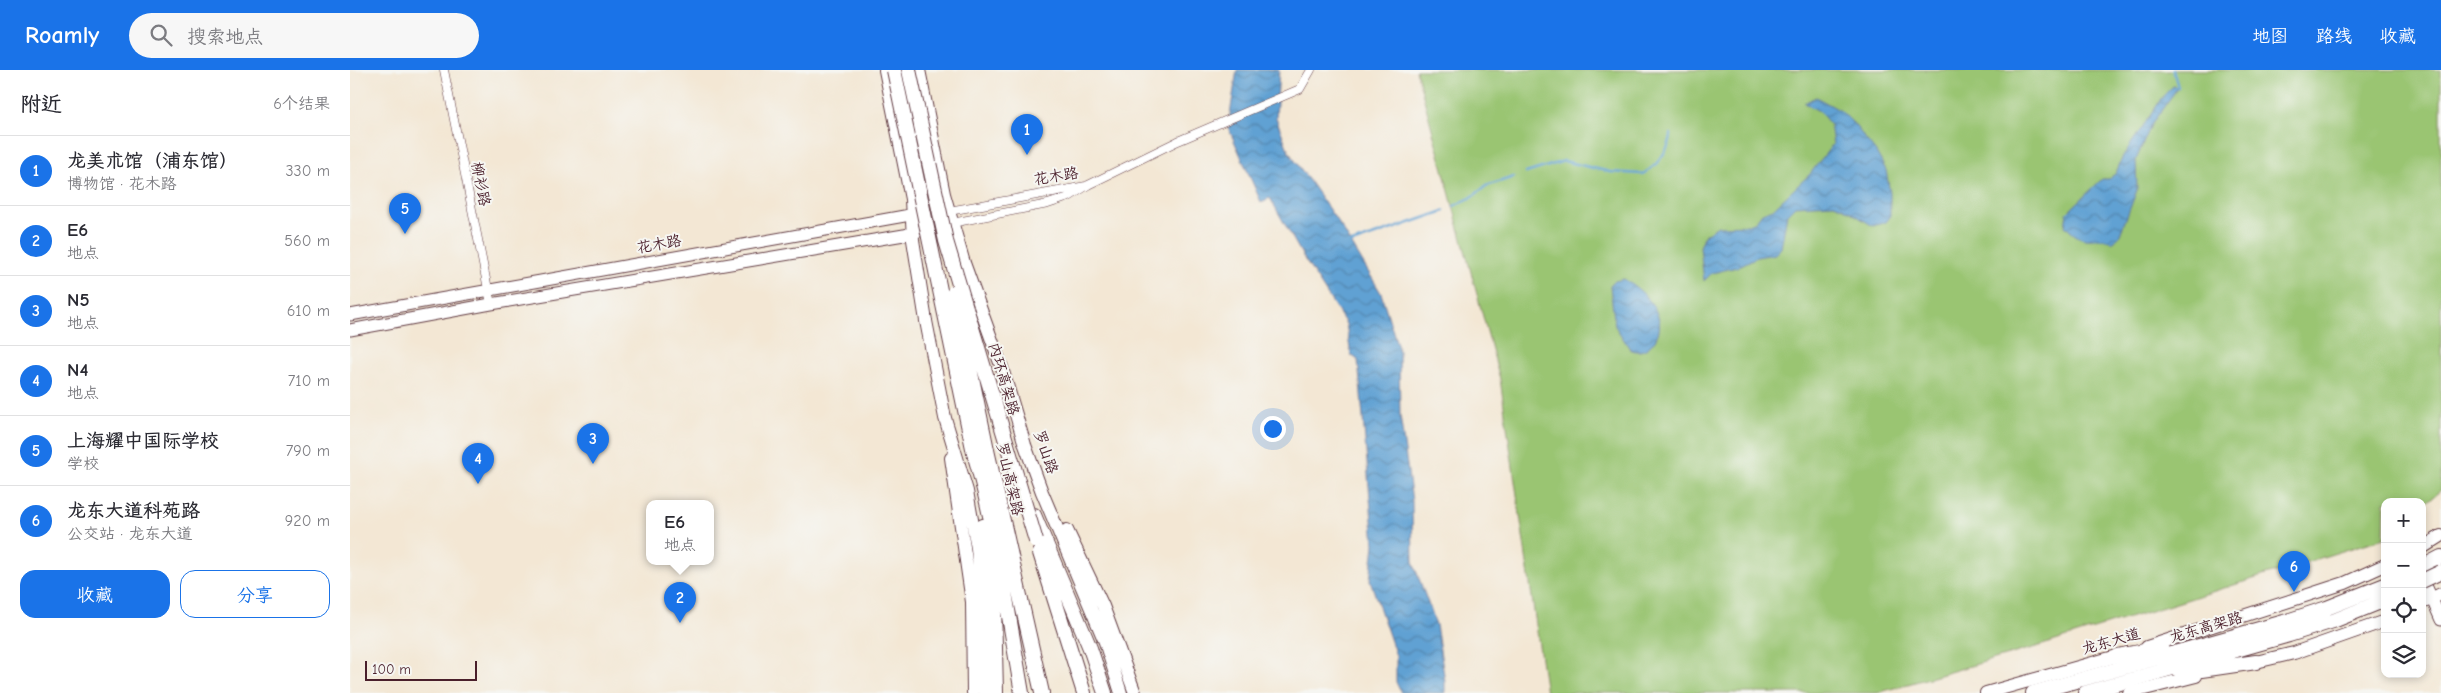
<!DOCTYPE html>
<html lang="zh">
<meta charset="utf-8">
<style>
body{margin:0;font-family:"Comic Neue","LXGW WenKai TC",sans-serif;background:#f7f7f7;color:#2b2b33}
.controls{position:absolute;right:15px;bottom:15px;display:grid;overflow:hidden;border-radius:10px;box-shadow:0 2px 8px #0003}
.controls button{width:45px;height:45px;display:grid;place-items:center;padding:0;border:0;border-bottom:1px solid #e1e1e2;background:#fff;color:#2b2b33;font:25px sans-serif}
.scale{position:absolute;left:15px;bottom:12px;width:112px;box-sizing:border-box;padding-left:5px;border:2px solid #4a1f2b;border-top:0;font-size:14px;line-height:18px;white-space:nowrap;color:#4a1f2b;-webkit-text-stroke:4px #f6f6f2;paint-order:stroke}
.you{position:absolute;left:922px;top:358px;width:18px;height:18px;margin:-12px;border:4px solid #fff;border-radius:50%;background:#1a73e8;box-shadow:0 0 0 8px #1a73e833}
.badge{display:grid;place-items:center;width:32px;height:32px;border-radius:50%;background:#1a73e8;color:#fff;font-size:16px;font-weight:700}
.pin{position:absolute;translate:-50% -41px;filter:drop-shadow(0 1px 2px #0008)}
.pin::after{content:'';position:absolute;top:26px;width:18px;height:15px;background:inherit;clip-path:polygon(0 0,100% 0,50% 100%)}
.popup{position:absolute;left:296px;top:430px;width:68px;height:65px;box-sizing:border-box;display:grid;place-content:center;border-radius:10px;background:#fff;filter:drop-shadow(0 1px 4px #0005);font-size:16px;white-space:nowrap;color:#7c7c81}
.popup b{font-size:19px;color:#2b2b33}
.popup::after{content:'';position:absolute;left:50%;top:100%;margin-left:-10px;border:10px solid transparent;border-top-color:#fff}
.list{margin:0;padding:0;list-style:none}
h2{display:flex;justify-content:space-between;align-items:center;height:65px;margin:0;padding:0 20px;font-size:21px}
h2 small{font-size:16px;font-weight:400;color:#7c7c81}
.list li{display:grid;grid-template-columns:32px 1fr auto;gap:15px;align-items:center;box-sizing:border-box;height:70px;padding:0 20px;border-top:1px solid #e1e1e2}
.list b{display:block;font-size:19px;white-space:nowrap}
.list p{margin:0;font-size:16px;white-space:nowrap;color:#7c7c81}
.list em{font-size:16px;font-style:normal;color:#7c7c81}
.actions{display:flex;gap:10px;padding:15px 20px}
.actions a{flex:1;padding:11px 0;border:1px solid #1a73e8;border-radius:15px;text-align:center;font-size:18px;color:#1a73e8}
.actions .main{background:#1a73e8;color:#fff}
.icon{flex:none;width:28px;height:28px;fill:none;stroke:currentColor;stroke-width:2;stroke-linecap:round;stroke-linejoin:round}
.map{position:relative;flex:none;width:2091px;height:623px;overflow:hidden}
header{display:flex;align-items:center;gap:30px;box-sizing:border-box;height:70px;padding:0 25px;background:#1a73e8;color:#fff}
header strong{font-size:24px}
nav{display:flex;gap:28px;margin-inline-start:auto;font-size:18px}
.search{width:350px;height:45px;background:#f7f7f7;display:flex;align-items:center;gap:12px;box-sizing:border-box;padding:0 18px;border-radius:28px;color:#7c7c81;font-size:19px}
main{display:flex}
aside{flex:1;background:#fff}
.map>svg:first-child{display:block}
.green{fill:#9ac572;stroke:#72724e}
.water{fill:url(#water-waves);stroke:#55607f}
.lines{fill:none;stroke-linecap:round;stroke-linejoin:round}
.stream{stroke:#60a1d3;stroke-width:2.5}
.street-casing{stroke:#633d44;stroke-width:9}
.secondary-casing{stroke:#633d44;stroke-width:13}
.primary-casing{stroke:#633d44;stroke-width:14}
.highway-casing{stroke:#633d44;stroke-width:16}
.street{stroke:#fff;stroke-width:8}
.secondary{stroke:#fff;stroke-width:11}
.primary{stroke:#fff;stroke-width:12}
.highway{stroke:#fff;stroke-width:14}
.highway-bridge-casing{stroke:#633d44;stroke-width:16;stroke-linecap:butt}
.highway-bridge{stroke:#fff;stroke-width:14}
.labels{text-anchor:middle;stroke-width:4;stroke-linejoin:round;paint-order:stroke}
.street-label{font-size:15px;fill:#4a1f2b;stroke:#f6f6f2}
</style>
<header>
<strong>Roamly</strong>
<div class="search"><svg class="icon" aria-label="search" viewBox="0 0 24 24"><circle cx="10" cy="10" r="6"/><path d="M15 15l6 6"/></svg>搜索地点</div>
<nav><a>地图</a><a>路线</a><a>收藏</a></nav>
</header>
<main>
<aside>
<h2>附近<small>6个结果</small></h2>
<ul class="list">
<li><span class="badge">1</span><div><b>龙美术馆（浦东馆）</b><p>博物馆 · 花木路</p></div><em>330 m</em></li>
<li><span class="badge">2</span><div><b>E6</b><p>地点</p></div><em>560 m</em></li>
<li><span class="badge">3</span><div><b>N5</b><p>地点</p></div><em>610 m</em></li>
<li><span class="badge">4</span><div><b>N4</b><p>地点</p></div><em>710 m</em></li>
<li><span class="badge">5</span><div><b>上海耀中国际学校</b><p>学校</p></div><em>790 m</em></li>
<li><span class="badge">6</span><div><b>龙东大道科苑路</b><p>公交站 · 龙东大道</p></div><em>920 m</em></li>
</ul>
<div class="actions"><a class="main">收藏</a><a>分享</a></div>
</aside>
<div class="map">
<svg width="2091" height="623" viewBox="0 0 2091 623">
<defs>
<pattern id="water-waves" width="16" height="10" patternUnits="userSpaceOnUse" patternTransform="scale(1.25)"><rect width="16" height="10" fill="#60a1d3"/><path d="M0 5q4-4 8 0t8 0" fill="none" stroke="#5183ab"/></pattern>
</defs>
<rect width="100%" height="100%" fill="#f6f6f2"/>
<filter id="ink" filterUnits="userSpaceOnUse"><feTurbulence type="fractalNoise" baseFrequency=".02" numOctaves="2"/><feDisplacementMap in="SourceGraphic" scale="10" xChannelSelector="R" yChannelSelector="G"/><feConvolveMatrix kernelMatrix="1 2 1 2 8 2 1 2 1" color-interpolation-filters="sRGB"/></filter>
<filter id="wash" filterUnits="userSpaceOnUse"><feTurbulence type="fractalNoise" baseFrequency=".0096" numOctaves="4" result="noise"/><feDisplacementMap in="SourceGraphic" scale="20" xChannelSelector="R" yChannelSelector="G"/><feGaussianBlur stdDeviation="1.12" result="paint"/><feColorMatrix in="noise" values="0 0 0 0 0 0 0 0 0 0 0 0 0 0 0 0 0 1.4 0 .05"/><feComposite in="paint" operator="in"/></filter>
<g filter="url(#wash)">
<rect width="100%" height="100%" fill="#f3e7d4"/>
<!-- green -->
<path class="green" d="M1066,0H2091V420L2072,436V432H2035L2034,468L1686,577L1527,623H1196L1150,309Z"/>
<!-- water -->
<path class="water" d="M887,0H929L926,48L939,82L992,158L1031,223L1049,281L1050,345L1062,431L1063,492L1086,555L1095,611V623H1051L1046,612V586L1020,510L1024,474L1008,290L1001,285L996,254L955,190L920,128L911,132L878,57Z
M1823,16L1828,17L1801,55L1786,90L1787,120L1769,167L1762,172C1741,163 1737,179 1715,156L1717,143L1752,109H1759L1766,103L1773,86L1814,25Z
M1466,27L1491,41L1503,53L1526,82L1536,100L1540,123V147L1536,152L1523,156L1494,138L1484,134L1445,136L1437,144L1431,178L1425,184L1407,187L1387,197L1362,203L1354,211L1350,177L1355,164L1368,156L1398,155L1406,151L1412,143L1423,139L1460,104L1483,74L1480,54L1469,41L1454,33Z
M1274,209C1289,218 1305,232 1309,250C1313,266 1296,288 1280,279L1265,256L1260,216L1265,211Z"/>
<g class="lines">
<!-- stream -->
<path class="stream" d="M1823,0L1828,17
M1176,103L1214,91L1260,102L1292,104C1305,99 1321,78 1321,64
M1104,136L1122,127L1136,116L1164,107
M999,174L1094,141"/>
</g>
</g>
<g filter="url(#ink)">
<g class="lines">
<!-- street casing -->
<g class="street-casing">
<path id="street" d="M94,0L141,234
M599,141L736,116
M602,153L698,134L719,127L738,115L828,71L950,19L961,0"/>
</g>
<!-- secondary casing -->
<g class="secondary-casing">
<path id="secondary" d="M0,245L560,145L597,141
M0,260L141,234L554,165L601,153
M2072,506L2091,550"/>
</g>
<!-- primary casing -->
<g class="primary-casing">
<path id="primary" d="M535,0L561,129L563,170L576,251L595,348L617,421L627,478L634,549L635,623
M569,0L594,124L614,193L652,298L675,375L692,422L755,572L771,623
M601,388L622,532L623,623
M717,460L753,536L785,623
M2072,478L2091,466
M2072,533L2091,524
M1797,577L1995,513L2035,495
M1897,594L1944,583L2035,551
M1636,623L1778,583
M1779,623L1846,606"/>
</g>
<!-- highway casing -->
<g class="highway-casing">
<path id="highway" d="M637,380L692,623
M624,383C647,461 658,543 672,623
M684,445L740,578L755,623
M633,456L644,534L646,623
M690,483L734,623
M2072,497L2091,487
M1768,586L1811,578
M1831,603L1906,592
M1683,623L1934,552L1977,538L2035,515
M1735,623L1939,565L1983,551L2035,530"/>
</g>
<!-- street -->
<use href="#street" class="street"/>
<!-- secondary -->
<use href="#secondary" class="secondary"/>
<!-- primary -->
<use href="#primary" class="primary"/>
<!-- highway -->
<use href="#highway" class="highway"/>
<!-- highway-bridge casing -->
<g class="highway-bridge-casing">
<path id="highway-bridge" d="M544,0L624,383
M559,0L596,171L686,471
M604,222L637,380
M2072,511L2091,502"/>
</g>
<!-- highway-bridge -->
<use href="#highway-bridge" class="highway-bridge"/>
</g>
</g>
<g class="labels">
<!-- street labels -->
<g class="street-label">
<text transform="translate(706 106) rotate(-9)" y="5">花木路</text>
<text transform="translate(131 114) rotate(79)" y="5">柳衫路</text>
<text transform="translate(309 174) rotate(-10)" y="5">花木路</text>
<text transform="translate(654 309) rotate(74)" y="5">内环高架路</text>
<text transform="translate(696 382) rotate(71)" y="5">罗山路</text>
<text transform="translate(660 409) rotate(77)" y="5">罗山高架路</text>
<text transform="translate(1856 557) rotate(-16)" y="5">龙东高架路</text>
<text transform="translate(1761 571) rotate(-16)" y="5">龙东大道</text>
</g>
</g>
</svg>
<div class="controls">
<button>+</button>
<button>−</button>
<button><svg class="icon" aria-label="locate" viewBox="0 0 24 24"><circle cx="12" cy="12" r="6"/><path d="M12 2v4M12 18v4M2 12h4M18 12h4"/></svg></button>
<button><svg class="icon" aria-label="layers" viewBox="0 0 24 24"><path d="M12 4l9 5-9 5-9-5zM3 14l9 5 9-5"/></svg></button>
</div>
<div class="scale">100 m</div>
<div class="you"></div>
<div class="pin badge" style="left:677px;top:85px">1</div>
<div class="pin badge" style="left:330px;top:553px">2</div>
<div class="popup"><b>E6</b>地点</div>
<div class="pin badge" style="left:243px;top:394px">3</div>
<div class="pin badge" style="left:128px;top:414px">4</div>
<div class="pin badge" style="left:55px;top:164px">5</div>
<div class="pin badge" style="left:1944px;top:522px">6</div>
</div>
</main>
